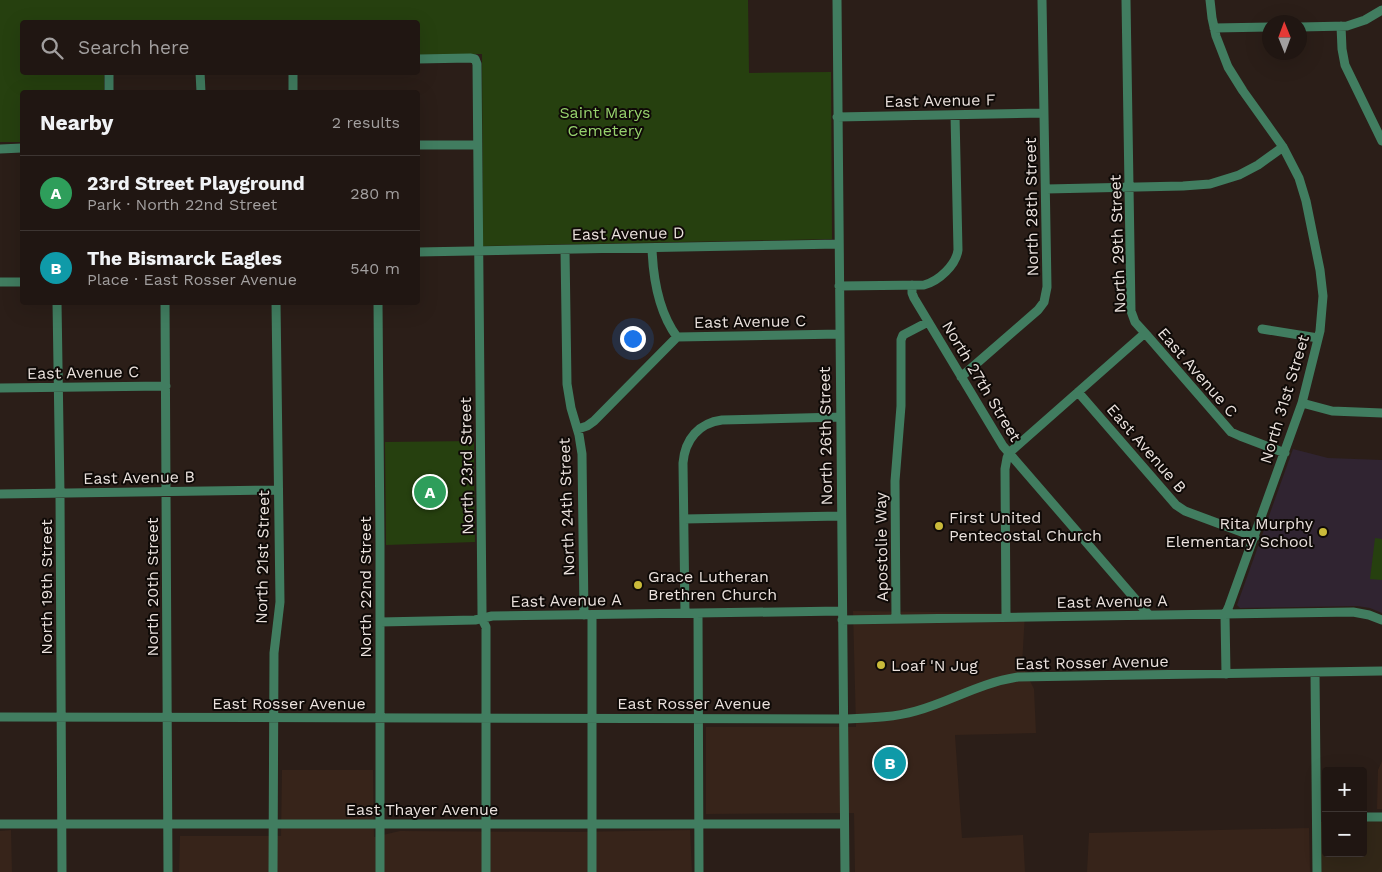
<!DOCTYPE html>
<meta charset="utf-8">
<style>
body{margin:0;font-family:"Work Sans",sans-serif;background:#281f1b;color:#f1f3f6}
.controls{position:absolute;right:15px;bottom:15px;display:grid;overflow:hidden;border-radius:5px;box-shadow:0 5px 20px #0002}
.controls button{width:45px;height:45px;display:grid;place-items:center;padding:0;border:0;border-bottom:1px solid #3d3532;background:#201612;color:#f1f3f6;font:25px sans-serif}
.compass{position:absolute;left:1262px;top:15px;width:45px;height:45px;border-radius:50%;background:#201612;box-shadow:0 5px 20px #0002;rotate:359deg}
.you{position:absolute;left:632px;top:338px;width:18px;height:18px;margin:-12px;border:4px solid #fff;border-radius:50%;background:#1a73e8;box-shadow:0 0 0 8px #1a73e833}
.badge{display:grid;place-items:center;width:32px;height:32px;border-radius:50%;background:#0b8043;color:#fff;font-size:16px;font-weight:700}
.pin{position:absolute;translate:-50% -50%;border:2px solid #fff;box-shadow:0 1px 5px #0006}
.list{margin:0;padding:0;list-style:none}
h2{display:flex;justify-content:space-between;align-items:center;height:65px;margin:0;padding:0 20px;font-size:21px}
h2 small{font-size:16px;font-weight:400;color:#a29f9f}
.list li{display:grid;grid-template-columns:32px 1fr auto;gap:15px;align-items:center;box-sizing:border-box;height:75px;padding:0 20px;border-top:1px solid #3d3532}
.list b{display:block;font-size:19px;white-space:nowrap}
.list p{margin:0;font-size:16px;white-space:nowrap;color:#a29f9f}
.list em{font-size:16px;font-style:normal;color:#a29f9f}
.icon{flex:none;width:28px;height:28px;fill:none;stroke:currentColor;stroke-width:2;stroke-linecap:round;stroke-linejoin:round}
.map{position:relative;flex:none;width:1382px;height:872px;overflow:hidden}
.search{position:absolute;background:#201612;box-shadow:0 5px 20px #0002;left:20px;top:20px;width:400px;height:55px;display:flex;align-items:center;gap:12px;box-sizing:border-box;padding:0 18px;border-radius:5px;color:#a29f9f;font-size:19px}
.panel{position:absolute;background:#201612;box-shadow:0 5px 20px #0002;left:20px;top:90px;width:400px;height:215px;border-radius:5px}
.map>svg:first-child{display:block}
.built{fill:#37241a}
.industrial{fill:#322718}
.education{fill:#302431}
.green{fill:#26400f}
.lines{fill:none;stroke-linecap:round;stroke-linejoin:round}
.minor{stroke:#417d60;stroke-width:9}
.poi-dot{fill:#caba3a;stroke:#0f0a07;stroke-width:2}
.labels{text-anchor:middle;stroke-width:4;stroke-linejoin:round;paint-order:stroke}
.street-label{font-size:16px;fill:#eae1dd;stroke:#0f0a07}
.park-label{font-size:16px;fill:#97d26d;stroke:#0f0a07}
.poi-label{font-size:16px;fill:#eae1dd;stroke:#0f0a07;text-anchor:start}
</style>
<div class="map">
<svg width="1382" height="872" viewBox="0 0 1382 872">
<rect width="100%" height="100%" fill="#2b1e18"/>
<!-- built -->
<path class="built" d="M853,611L1025,613L1022,665L1034,689L1036,733L955,735L962,838L1023,835L1025,872H855L854,813L706,814V727H856Z
M1382,761V809H1377L1378,770Z
M282,770H373L374,837L400,831L574,832L690,830L692,872H179L180,836H281Z
M1309,828L1310,872H1087L1089,833Z
M11,830L12,872H0V831Z"/>
<!-- industrial -->
<path class="industrial" d="M1363,821H1382V872H1320V822H1326V853H1363Z"/>
<!-- education -->
<path class="education" d="M1293,449L1328,458L1382,460V613L1370,608L1357,606L1240,608L1237,605Z"/>
<!-- green -->
<path class="green" d="M0,0H748L749,73L831,72L832,239L483,246L482,54L418,55V22H22V72L104,73V92H22V142H0Z
M474,441L475,542L386,545L385,442Z
M1375,538L1382,539V580L1370,579Z"/>
<g class="lines">
<!-- minor -->
<path class="minor" d="M837,0L845,872
M1126,0L1131,311L1135,322L1145,333L1231,432L1240,436L1285,453
M1210,0L1212,18L1216,36L1228,67L1243,91L1283,147L1299,178L1306,201L1320,270L1323,296L1320,331L1302,403L1229,606L1225,615L1226,674
M1341,26L1342,49L1345,65L1382,141
M1300,27L1347,26L1365,20L1382,10
M1214,28L1270,27
M418,59L470,58L475,59L477,64L482,611V619L486,627V872
M109,72V92
M200,72L201,92
M293,72V92
M837,117L1044,113
M418,145H477
M0,149L22,148
M1046,189L1183,186L1210,184L1239,175L1258,165L1283,147
M652,248C653,278 658,311 677,337
M565,250L567,384L571,408L579,435L582,454L584,615
M418,252L838,244
M0,282H22
M912,285V293L914,298L1003,446L1149,615
M839,286L924,285C939,281 956,265 958,250L955,115
M57,302L60,494L62,872
M165,302L168,872
M378,302L380,543V872
M1262,329L1318,338
M961,377L1038,310L1044,302L1047,287L1042,0
M0,388L166,386
M1078,392L1176,505L1185,511L1255,537
M1302,403L1332,411L1382,413
M578,429L587,426L594,421L677,337L840,334
M1009,453L1145,333
M0,494L278,490
M684,519L841,516
M685,613L683,463C685,439 699,423 722,420L840,417
M698,613L699,872
M592,615V872
M1006,617L1005,469L1007,458L1009,453
M896,619L895,481L901,406V340L903,335L905,334L928,322
M842,620L1353,612L1369,615L1382,620
M380,622L475,620L492,616L842,611
M1315,673L1317,872
M0,717L843,719C868,718 892,718 916,711C952,701 979,683 1018,677L1382,671
M1363,817H1382
M0,824H844
M273,872L274,653L280,602L276,302"/>
</g>
<!-- markers -->
<g class="poi-dot">
<circle cx="939" cy="526" r="5"/>
<circle cx="1323" cy="532" r="5"/>
<circle cx="638" cy="585" r="5"/>
<circle cx="881" cy="665" r="5"/>
</g>
<g class="labels">
<!-- street labels -->
<g class="street-label">
<text transform="translate(940 100) rotate(-1)" y="6">East Avenue F</text>
<text transform="translate(1031 207) rotate(-91)" y="6">North 28th Street</text>
<text transform="translate(628 233) rotate(-1)" y="6">East Avenue D</text>
<text transform="translate(1117 244) rotate(-92)" y="6">North 29th Street</text>
<text transform="translate(750 321) rotate(-1)" y="6">East Avenue C</text>
<text transform="translate(83 372) rotate(-1)" y="6">East Avenue C</text>
<text transform="translate(1198 372) rotate(49)" y="6">East Avenue C</text>
<text transform="translate(982 381) rotate(59)" y="6">North 27th Street</text>
<text transform="translate(1284 399) rotate(-73)" y="6">North 31st Street</text>
<text transform="translate(825 436) rotate(-91)" y="6">North 26th Street</text>
<text transform="translate(1147 448) rotate(49)" y="6">East Avenue B</text>
<text transform="translate(466 466) rotate(-91)" y="6">North 23rd Street</text>
<text transform="translate(139 477) rotate(-1)" y="6">East Avenue B</text>
<text transform="translate(566 507) rotate(-92)" y="6">North 24th Street</text>
<text transform="translate(881 547) rotate(-91)" y="6">Apostolie Way</text>
<text transform="translate(262 557) rotate(-89)" y="6">North 21st Street</text>
<text transform="translate(46 587) rotate(-90)" y="6">North 19th Street</text>
<text transform="translate(152 587) rotate(-90)" y="6">North 20th Street</text>
<text transform="translate(365 587) rotate(-90)" y="6">North 22nd Street</text>
<text transform="translate(566 600) rotate(-1)" y="6">East Avenue A</text>
<text transform="translate(1112 601) rotate(-1)" y="6">East Avenue A</text>
<text transform="translate(1092 662) rotate(-1)" y="6">East Rosser Avenue</text>
<text x="289" y="709">East Rosser Avenue</text>
<text x="694" y="709">East Rosser Avenue</text>
<text x="422" y="815">East Thayer Avenue</text>
</g>
<!-- park labels -->
<g class="park-label">
<text x="605" y="118">Saint Marys<tspan x="605" dy="18">Cemetery</tspan></text>
</g>
<!-- poi labels -->
<g class="poi-label">
<text x="949" y="523">First United<tspan x="949" dy="18">Pentecostal Church</tspan></text>
<text x="1313" y="529" text-anchor="end">Rita Murphy<tspan x="1313" dy="18">Elementary School</tspan></text>
<text x="648" y="582">Grace Lutheran<tspan x="648" dy="18">Brethren Church</tspan></text>
<text x="891" y="671">Loaf 'N Jug</text>
</g>
</g>
</svg>
<div class="controls">
<button>+</button>
<button>−</button>
</div>
<svg class="compass" viewBox="-18 -18 36 36"><path d="M0-13l5 13h-10z" fill="#e53935"/><path d="M0 13l5-13h-10z" fill="#a29f9f"/></svg>
<div class="you"></div>
<div class="pin badge" style="left:430px;top:492px;background:#2e9e5b">A</div>
<div class="pin badge" style="left:890px;top:763px;background:#0f9aa8">B</div>
<div class="search"><svg class="icon" aria-label="search" viewBox="0 0 24 24"><circle cx="10" cy="10" r="6"/><path d="M15 15l6 6"/></svg>Search here</div>
<section class="panel">
<h2>Nearby<small>2 results</small></h2>
<ul class="list">
<li><span class="badge" style="background:#2e9e5b">A</span><div><b>23rd Street Playground</b><p>Park · North 22nd Street</p></div><em>280 m</em></li>
<li><span class="badge" style="background:#0f9aa8">B</span><div><b>The Bismarck Eagles</b><p>Place · East Rosser Avenue</p></div><em>540 m</em></li>
</ul>
</section>
</div>
